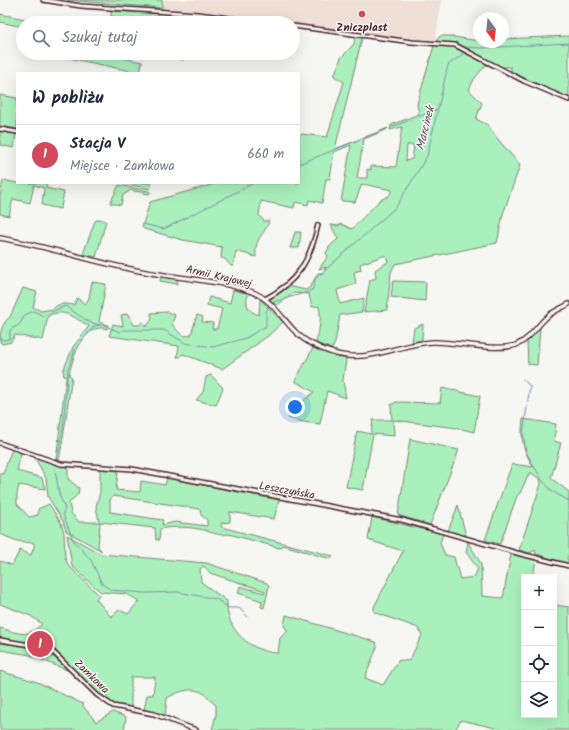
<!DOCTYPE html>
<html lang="pl">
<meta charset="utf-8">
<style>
body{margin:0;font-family:Kalam,sans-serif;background:#f6f6f7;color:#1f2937}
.controls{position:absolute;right:12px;bottom:12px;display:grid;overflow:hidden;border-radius:0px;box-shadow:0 4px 16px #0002}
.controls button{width:36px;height:36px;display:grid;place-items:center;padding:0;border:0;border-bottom:1px solid #e0e1e3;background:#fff;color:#1f2937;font:20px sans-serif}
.compass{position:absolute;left:473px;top:12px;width:36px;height:36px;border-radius:50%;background:#fff;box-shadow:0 4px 16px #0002;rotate:165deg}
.you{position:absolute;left:295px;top:407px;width:14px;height:14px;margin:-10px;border:3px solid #fff;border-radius:50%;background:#1a73e8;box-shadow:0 0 0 6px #1a73e833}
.badge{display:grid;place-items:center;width:26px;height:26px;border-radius:50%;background:#d1495b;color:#fff;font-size:13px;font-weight:700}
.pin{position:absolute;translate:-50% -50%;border:2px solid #fff;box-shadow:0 1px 4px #0006}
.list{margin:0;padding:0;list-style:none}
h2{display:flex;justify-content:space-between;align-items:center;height:52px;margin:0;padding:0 16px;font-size:17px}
h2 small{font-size:13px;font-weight:400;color:#747a83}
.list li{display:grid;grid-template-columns:26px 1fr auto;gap:12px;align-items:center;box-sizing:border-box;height:60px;padding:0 16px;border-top:1px solid #e0e1e3}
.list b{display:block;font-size:15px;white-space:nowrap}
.list p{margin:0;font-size:13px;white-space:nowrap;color:#747a83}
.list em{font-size:13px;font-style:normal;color:#747a83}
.icon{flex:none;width:22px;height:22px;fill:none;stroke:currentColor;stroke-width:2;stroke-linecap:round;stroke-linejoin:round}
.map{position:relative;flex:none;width:569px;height:730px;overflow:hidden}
.search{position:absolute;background:#fff;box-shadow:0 4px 16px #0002;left:16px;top:16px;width:284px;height:44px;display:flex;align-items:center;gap:10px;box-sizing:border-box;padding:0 14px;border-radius:22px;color:#747a83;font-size:15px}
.panel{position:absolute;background:#fff;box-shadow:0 4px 16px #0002;left:16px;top:72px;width:284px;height:112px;border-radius:0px}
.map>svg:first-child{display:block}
.built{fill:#efdfd6}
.green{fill:#aaf0bc;stroke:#7a8874;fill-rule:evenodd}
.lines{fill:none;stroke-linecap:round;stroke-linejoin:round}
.stream{stroke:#7d8faa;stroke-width:1}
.minor-casing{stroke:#4a1f2b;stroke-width:6}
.tertiary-casing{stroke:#4a1f2b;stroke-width:6}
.minor{stroke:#f6f6f2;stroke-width:3}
.tertiary{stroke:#f6f6f2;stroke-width:3.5}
.poi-dot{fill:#d1495b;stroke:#f6f6f2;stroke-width:1.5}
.labels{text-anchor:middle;stroke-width:3;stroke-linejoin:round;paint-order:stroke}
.poi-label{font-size:11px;font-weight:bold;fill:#4a1f2b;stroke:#f6f6f2}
.street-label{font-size:11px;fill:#4a1f2b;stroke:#f6f6f2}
.water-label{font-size:12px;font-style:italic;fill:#5f4e60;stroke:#f6f6f2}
</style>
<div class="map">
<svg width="569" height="730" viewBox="0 0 569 730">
<rect width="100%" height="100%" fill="#f6f6f2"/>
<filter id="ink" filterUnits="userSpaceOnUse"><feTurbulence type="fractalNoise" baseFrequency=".025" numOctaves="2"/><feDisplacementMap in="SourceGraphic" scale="8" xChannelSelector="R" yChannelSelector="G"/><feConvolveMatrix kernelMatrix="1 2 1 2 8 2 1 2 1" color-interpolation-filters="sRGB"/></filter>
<g filter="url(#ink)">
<!-- built -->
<path class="built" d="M162,0H442L435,42L194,10L162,8Z"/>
<!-- green -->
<path class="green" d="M67,0H162V8Z
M111,11L196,15L195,23H142L111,16Z
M0,14L45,23H23V27L0,22Z
M440,36H448L479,41V42H503V39L569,36V98L511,72V67H497L486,65L474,79L469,90L482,103L476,119L488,125L496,137L520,165L503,214L497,243L395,264L391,272L387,310L364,312L370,280L376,278L375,270L388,262L386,255L360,264L361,270L354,272L356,284L337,290L340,304L364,298L362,312L340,315L335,343L332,349L316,343C319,330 322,320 319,306L312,307L309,294L294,293L276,306L270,299L287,286L306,290L310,287L318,273H323L326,267L319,269L328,256L326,253L330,246L338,239L331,225L338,226L341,224L352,229L380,200L389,196L392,190L362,184L355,202L341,201L351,145L334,152L330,179H326L322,203L309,200L308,205L295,202L294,208L261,201L259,215L264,221H269C265,235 254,237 256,257L236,251L233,266H231L225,259L221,258L222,247L183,240L144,229L142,227L150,202L218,183H299V136L301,134L327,137L344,82L334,76L341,58L354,44L355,37L362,38L335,149L388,128L386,130L364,139L357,178H367V169L371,170V166L396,167L402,127L390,130L391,125L419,114L417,104L435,42ZM407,145H414L412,159L406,161Z
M45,53H101L142,62L140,73Z
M150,53H187L184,60Z
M0,95L17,98V129L0,126Z
M0,130L16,133L14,148L0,145Z
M3,180L17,183H47L46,188L64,192L61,207L60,209L42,205L44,188L34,185L30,203L13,199L9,216L0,214V197Z
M123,183H152L150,189Z
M119,185L148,191L150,192L149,194L131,190L123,195L121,205L110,203Z
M99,219L106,221L96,257L83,254L95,221Z
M295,232H301L299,248H290Z
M161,277L178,279L177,284L160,281Z
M393,281L426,282L425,301L391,297Z
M92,282L106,284L99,322L108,325L107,329C85,321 72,358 69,375L72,377C67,405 65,433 59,460H56L66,377L64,376L63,371L73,347L89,326C76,319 63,307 48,316L43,340L15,335L11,342L2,344L0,342C0,332 2,323 10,317L23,288L37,292L33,307L41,311L53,309C60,302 65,304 74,305L77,298L85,304L89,298Z
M233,290L250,294L247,297C246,308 249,311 259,315L260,299L283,322L268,336L222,369L183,354L180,357H177L179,346L109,336L113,324L123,326L121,315L128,314L134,325H139L143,322L146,327L152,319L151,313L167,312L175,315L172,324C178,331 181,338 191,335L197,315L203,317L202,322L213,323L212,329H217L222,309L207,305L209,297L230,303Z
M423,324L422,340L412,342L414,328Z
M540,328L537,365L528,364L527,341Z
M313,348L346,358V360L343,380L346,398L327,391L320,424L303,422L288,418L295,408L314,392L295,381Z
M211,375L223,388L216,405L196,400L203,392L206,377Z
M442,388L480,396L474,432L458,428L393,420L394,436L373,434L363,490L346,487L357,431L371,434L373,420H392L391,405L396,402L440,403Z
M523,419L556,424L554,441L561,443L551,478L569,492V554L567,558L569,564L536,554L535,550L530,553L519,550L541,484L540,479L530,472L520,493L517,496L500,544L485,540L512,464L533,467C523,449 520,440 523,419Z
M410,439L459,450L430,525L398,515Z
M12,449L21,453L17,471L42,478L45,489L19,485L17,494V504L29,517L38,515V509L49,504L61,523L64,533L65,557L68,565L99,595L96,599L111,617L119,610L128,614L139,601L127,594L101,592L86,579L72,566L67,535L101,554L206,563L267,583L269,586L264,608L261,607L262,601L238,593L240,586L264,593L265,591L210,573L204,566L200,569L201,582L227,601C225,630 251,652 278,653L280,638L288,631L284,626L286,615L376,642L377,647L365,678L383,685L399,660L409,661L422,635L418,628L374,612V607L403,551L368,540L372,517L443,534L440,543L445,555L454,557L460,579L474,577L478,569L466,552L468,542L481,564L482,596L503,598L511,554L536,560L533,577H524V715H554V605L569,607V730H493L495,728L461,720L455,730H212L216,715V705C212,703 210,699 207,696C195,685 179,691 167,698L165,716L144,710L147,695H153L155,677H131V707L113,704L101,696L50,647L0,638V628C19,633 26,639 42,624L31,616L0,604V561L12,565L20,550L31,555L34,547V543L17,541L0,534V473L3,474Z
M35,458L68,466V479L79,488L78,494L69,503L71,513L79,522H99L96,506L100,493V469L118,471L116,490L140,492L141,481L165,485L167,478L279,500L274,519L230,512V522L221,523V527L333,556L331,559L283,545L280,548L229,534C220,536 213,533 204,530C191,527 173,526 160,529L159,540H156L155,528L100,522L98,547L102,551L66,531L63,521L48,497L46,478ZM113,496L200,509L201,515L207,520V526L175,522L162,525L163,520L110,512V500Z
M458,505L466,536L448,531Z
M0,643C29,647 49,647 69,671L30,655L0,650Z
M0,671L37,682L83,704V706L96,722L113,712L126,717L124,730H0Z"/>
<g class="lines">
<!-- stream -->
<path class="stream" d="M392,127L436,110
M299,164L386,129
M143,224L164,229L254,183
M274,302C285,298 306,294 313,289L315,279L396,207L427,156L448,65L462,55L464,47L481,48L569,43
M102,325L94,326L75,349L68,369L63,428L55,469L59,494L65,509L63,514L73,540L91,560L102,584L111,590L144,593L178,592L216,599L229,608H239L248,617
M103,325L120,332L123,330H164L185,343L213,347L246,338L266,326V312L269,305
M0,338L3,340L10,339V330L20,324L25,315L34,311L43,316L65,306L89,322L100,325
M523,379L530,386L523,434L526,452L542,480L552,491L569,501"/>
<!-- minor casing -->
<g class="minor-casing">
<path id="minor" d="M43,0L81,6L198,14L268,23
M293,26L412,42L455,45L524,81L569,100
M0,129L17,132
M265,299C298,282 310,260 318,225
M0,443L61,464L132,469L402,520L517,553L569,566
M0,640L36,646L51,650L97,695L113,706L154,714L196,730"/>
</g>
<!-- tertiary casing -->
<g class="tertiary-casing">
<path id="tertiary" d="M0,238C46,246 90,261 135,270C173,278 213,279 250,291C277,300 286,330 310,343C321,349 336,355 348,356C376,359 404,343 433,342C456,341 494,352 516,345C530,340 537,325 548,316C554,311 562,308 569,304"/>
</g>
<!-- minor -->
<use href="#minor" class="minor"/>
<!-- tertiary -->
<use href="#tertiary" class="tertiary"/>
</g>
</g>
<!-- markers -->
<circle class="poi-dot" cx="362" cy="14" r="4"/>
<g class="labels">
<!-- poi labels -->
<g class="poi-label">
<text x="362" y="31">Zniczplast</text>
</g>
<!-- street labels -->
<g class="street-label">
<text transform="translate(219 276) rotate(13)" y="4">Armii Krajowej</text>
<text transform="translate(287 490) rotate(10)" y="4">Leszczyńska</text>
<text transform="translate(92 676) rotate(44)" y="4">Zamkowa</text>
</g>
<!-- water labels -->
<g class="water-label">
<text transform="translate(425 128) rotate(-76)" y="4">Marcinek</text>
</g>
</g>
</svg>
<div class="controls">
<button>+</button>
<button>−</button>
<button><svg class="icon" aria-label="locate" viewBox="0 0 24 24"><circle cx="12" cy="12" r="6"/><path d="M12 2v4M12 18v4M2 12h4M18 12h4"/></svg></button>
<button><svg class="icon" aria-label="layers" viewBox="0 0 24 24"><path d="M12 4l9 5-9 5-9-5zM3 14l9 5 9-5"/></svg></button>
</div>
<svg class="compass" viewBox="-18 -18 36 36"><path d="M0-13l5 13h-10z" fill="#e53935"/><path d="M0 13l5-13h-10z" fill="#747a83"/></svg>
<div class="you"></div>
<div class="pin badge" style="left:40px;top:644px">1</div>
<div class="search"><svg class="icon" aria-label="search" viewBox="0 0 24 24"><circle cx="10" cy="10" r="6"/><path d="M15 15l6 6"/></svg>Szukaj tutaj</div>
<section class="panel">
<h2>W pobliżu<small></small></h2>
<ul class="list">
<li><span class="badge">1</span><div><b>Stacja V</b><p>Miejsce · Zamkowa</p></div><em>660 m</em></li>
</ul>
</section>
</div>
